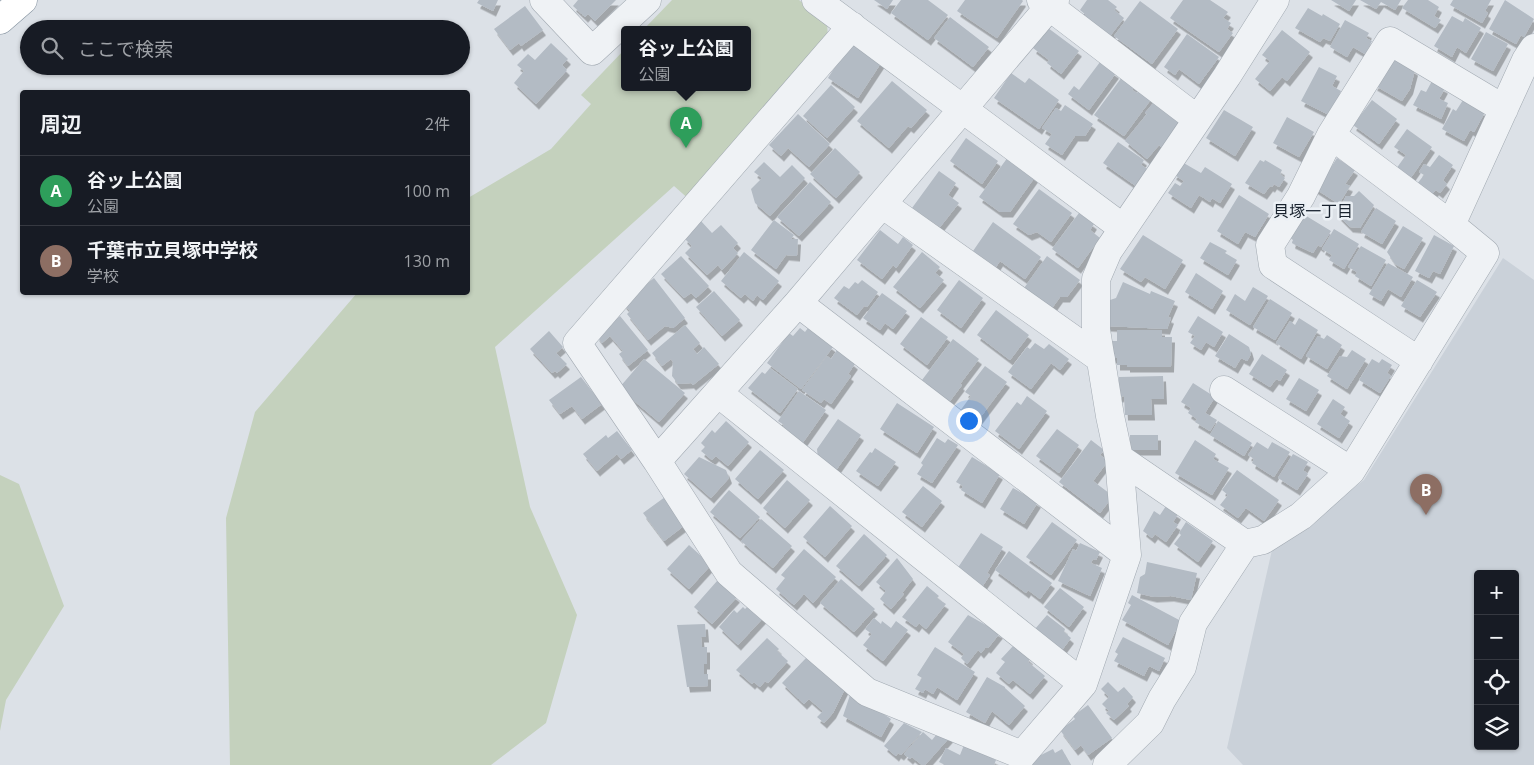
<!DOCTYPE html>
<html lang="ja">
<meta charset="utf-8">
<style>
body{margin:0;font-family:"Open Sans","Noto Sans JP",sans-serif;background:#242831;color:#f1f3f6}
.controls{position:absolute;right:15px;bottom:15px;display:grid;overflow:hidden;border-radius:5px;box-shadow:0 1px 4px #0004}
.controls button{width:45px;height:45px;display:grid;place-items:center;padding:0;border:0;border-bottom:1px solid #363941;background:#171b24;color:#f1f3f6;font:25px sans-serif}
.you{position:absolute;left:968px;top:420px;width:18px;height:18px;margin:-12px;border:4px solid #fff;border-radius:50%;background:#1a73e8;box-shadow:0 0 0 8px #1a73e833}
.badge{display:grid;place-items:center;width:32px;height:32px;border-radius:50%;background:#d43962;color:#fff;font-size:16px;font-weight:700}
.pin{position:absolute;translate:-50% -41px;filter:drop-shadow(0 1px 2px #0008)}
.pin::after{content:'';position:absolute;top:26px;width:18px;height:15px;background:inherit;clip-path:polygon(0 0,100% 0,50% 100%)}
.popup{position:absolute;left:621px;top:26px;width:130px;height:65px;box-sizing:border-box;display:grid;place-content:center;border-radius:5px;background:#171b24;filter:drop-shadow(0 1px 4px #0005);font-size:16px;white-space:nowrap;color:#9ea1a6}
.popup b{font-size:19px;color:#f1f3f6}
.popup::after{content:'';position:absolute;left:50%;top:100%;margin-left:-10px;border:10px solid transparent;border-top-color:#171b24}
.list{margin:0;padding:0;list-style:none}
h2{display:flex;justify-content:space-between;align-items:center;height:65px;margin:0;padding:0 20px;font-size:21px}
h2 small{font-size:16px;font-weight:400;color:#9ea1a6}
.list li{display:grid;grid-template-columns:32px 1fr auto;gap:15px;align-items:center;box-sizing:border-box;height:70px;padding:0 20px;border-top:1px solid #363941}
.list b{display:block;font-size:19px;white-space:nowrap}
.list p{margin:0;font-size:16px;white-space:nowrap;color:#9ea1a6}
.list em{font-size:16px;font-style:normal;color:#9ea1a6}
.icon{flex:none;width:28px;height:28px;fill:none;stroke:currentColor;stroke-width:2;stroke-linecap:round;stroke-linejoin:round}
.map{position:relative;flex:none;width:1534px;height:765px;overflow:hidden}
.search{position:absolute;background:#171b24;box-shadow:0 1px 4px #0004;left:20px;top:20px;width:450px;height:55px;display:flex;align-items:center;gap:12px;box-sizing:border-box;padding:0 18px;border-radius:28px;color:#9ea1a6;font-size:19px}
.panel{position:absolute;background:#171b24;box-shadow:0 1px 4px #0004;left:20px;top:90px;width:450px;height:205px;border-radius:5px}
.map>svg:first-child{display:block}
.built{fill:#cad1d9;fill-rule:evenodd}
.green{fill:#c4d1bd}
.building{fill:#b3bbc4;filter:url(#shadow)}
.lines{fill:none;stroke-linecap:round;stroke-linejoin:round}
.minor-casing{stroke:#a1a9b1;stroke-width:29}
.highway-casing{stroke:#83919e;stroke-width:29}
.minor{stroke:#eff2f5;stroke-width:28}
.highway{stroke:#fff;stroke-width:28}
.labels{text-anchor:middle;stroke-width:5;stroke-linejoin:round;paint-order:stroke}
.neighbourhood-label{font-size:16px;fill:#18222e;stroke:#ebf0f5}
</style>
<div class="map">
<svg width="1534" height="765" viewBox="0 0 1534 765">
<defs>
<filter id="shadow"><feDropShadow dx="3" dy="5.5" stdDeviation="0" flood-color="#0004"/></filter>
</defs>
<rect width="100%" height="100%" fill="#dce1e7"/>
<!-- built -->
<path class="built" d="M1503,258L1534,280V765H1243L1227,748L1272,550L1364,480ZM1478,574H1515V746H1478Z"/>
<!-- green -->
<path class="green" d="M672,0H799L827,22L828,39L691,201L674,186L495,347L530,507L577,615L546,723L491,765H230L226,518L255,412L357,293L468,292V198L551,149L591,104L581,95L625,49V87H747V29H644Z
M0,475L19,484L64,606L6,700L0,731Z"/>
<!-- building -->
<path class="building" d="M479,0H498L493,11L477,3Z
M578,0H616L595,21L588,14L585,17L573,6Z
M874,0H893L887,9Z
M901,0H928L948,15L928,40L891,13Z
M965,0H1022L1023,1L997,38L957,11Z
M1087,0H1108L1117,7L1114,10L1124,18L1110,36L1085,17L1086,15L1080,10Z
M1183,0H1210L1228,12L1223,18L1231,23L1227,29L1233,33L1219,52L1170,18Z
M1331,0H1356L1349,11Z
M1360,0H1401L1395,10L1381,2L1376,9Z
M1408,0H1428L1439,7L1434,16L1441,20L1435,28L1402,8Z
M1453,0H1491L1485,11L1488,13L1482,23L1450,5Z
M1505,0L1534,19L1524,37L1521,35L1516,44L1489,29Z
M1140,1L1178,29L1152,64L1114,36Z
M525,6L543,30L521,46L519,43L510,50L494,29Z
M1308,8L1322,16L1323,14L1340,24L1330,41L1323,38L1320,42L1295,28Z
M1452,16L1463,22L1465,18L1481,28L1466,53L1457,47L1452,57L1434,46Z
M950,17L989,47L973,67L934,38Z
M1345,20L1369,33L1366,38L1372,41L1365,54L1353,47L1347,57L1330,47Z
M1048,28L1079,51L1061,74L1047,63L1049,60L1033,48Z
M1282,30L1310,52L1287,81L1282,77L1270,91L1255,79L1270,61L1262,55Z
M1486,32L1508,44L1493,71L1471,59Z
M1187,34L1219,57L1199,84L1179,69L1175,75L1164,67Z
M852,40L883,60L858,98L828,78Z
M551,43L568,59L562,65L567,70L536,104L514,83L524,71L517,65L528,54L535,60Z
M1395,57L1415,70L1410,89L1402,101L1374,85Z
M1100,62L1116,73L1089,110L1068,94L1074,86L1079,90Z
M1319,67L1337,76L1332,86L1341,91L1329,115L1301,101Z
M1011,73L1025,83L1029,78L1059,100L1039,129L994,98Z
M1122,77L1135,86L1132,90L1137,93L1143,85L1155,94L1124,136L1094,115Z
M892,81L927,110L911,128L908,126L889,148L857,121Z
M1432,81L1445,88L1439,99L1448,103L1441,119L1413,105L1421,90L1426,92Z
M831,85L855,107L827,138L803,116Z
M1372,100L1397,119L1379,144L1353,125Z
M1463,100L1485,112L1474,132L1470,130L1464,141L1442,129L1453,109L1456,111Z
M1155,101L1181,122L1165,150L1159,145L1147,159L1125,141L1147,114L1145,113Z
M1065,105L1093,124L1085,136H1075L1062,155L1045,144L1052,134L1042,128L1056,108L1061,111Z
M1224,110L1253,127L1235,156L1206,138Z
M798,114L830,144L809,167L788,148L781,156L769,145Z
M1287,117L1314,132L1299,157L1273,143Z
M1407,129L1432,147L1410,179L1396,169L1406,155L1394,147Z
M966,138L998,161L982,184L950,161Z
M1118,142L1144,160L1141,165L1152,172L1140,189L1103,163Z
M835,148L860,172L836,198L810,174Z
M1439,155L1453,165L1443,180L1447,184L1440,193L1436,190L1432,194L1417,184L1424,175L1419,172L1424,164L1430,167Z
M1008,157L1035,177L1010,212H1000L979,197Z
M1337,158L1355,170L1345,184L1350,186L1339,204L1314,188L1328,172Z
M1260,160L1264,162L1265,160L1282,170L1280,174L1285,178L1279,187L1274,184L1272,187L1270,186L1264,194L1245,183Z
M764,162L780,177L792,165L805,178L770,216L755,203L751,189L762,178L754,172Z
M1182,162L1201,173L1205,167L1232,184L1220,203L1212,198L1210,202L1199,195L1191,208L1168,193L1175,183L1180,186L1184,181L1173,174Z
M939,171L956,183L948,195L959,203L940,227L912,208Z
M810,182L831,202L799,236L777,217Z
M1039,189L1072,213L1051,242L1037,232L1029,235L1013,224Z
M1359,191L1374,205L1360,228L1350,227L1337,214L1346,196H1354Z
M1239,195L1269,214L1255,237L1245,232L1238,244L1217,231Z
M1376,208L1396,221L1382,244L1361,232Z
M1079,213L1094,224L1090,230L1100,238L1078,268L1052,249Z
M1303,214L1331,231L1321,247L1318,245L1313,253L1292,243L1293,240L1289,237Z
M774,220L794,235L791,239H798L797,256L786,255L776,269L751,250Z
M701,221L712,233L721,225L738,243L733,248L738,253L722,270L718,265L707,275L685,253L692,246L684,238Z
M993,222L1041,257L1025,279L1000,261L996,267L973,251Z
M1403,226L1423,238L1404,269L1395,264L1387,252Z
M1334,229L1359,244L1344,269L1329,260L1332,255L1322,249Z
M880,230L898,244L903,237L913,245L896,268L893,265L882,279L857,260Z
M1143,235L1183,260L1165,289L1145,277L1141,282L1120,269Z
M1434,235L1454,246L1440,274L1433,271L1429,278L1415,271Z
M1210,242L1227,251L1225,253L1237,260L1228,275L1200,258Z
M1361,246L1386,260L1371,286L1355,276L1357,272L1348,267Z
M744,252L779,281L763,300L757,295L753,301L745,294L741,298L721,281Z
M922,252L940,267L935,273L944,280L920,308L893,287Z
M681,256L709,286L696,298L691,293L684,298L661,274Z
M1047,256L1080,280L1067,297H1060L1050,311L1022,291Z
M1388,263L1413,277L1401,297L1388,289L1381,301L1369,294Z
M1196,273L1223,291L1212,309L1185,292Z
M654,278L685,318L673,328L665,326L648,340L627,314L630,311L623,303Z
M862,280L878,292L867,307L864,306L857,315L834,298L844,286L849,289L855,282L858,284Z
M959,280L983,298L961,328L937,310Z
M1417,280L1437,292L1420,317L1401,306Z
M1123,282L1150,294L1151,291L1175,301L1168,317L1171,318L1167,329L1107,326V301L1116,298Z
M1253,287L1268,296L1250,325L1226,310L1235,294L1245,301Z
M714,291L740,320L722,336L696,307Z
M882,293L907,311L893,329L885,323L880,330L863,318Z
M1270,299L1292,313L1275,340L1253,327Z
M996,310L1029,335L1010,360L977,335Z
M620,316L648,350L628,366L619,354L623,351L610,336L602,343L596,335Z
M1198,316L1223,332L1214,347L1206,342L1201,350L1190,343L1195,336L1188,332Z
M921,317L948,337L927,365L900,344Z
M1299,318L1318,330L1301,359L1276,343L1290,321L1295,325Z
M685,325L700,343L693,349L697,354L704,347L719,364L693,385L691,383L678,384L672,376L673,362L671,359L662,366L652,353Z
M800,328L805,332L808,328L833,347L801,389L767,363L789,333L793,336Z
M1117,330H1162V337H1172L1171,367H1127V365H1117V358H1110V341H1117Z
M549,331L563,347L556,353L567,364L557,373L555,371L552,373L530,349Z
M1229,334L1249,347L1251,354L1247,361L1241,358L1235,368L1215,356Z
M1327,335L1342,345L1327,369L1306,356L1318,336L1324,339Z
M953,339L979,359L960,384L962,385L947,405L923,387L926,383L922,380Z
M1035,343L1044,349L1049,344L1069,359L1060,370L1051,363L1031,389L1008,372L1027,347L1030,349Z
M837,350L855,364L848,374L851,376L831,404L824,399L821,403L802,390L827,356L831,359Z
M1352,350L1366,359L1347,389L1327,376L1340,356L1347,357Z
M1262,354L1287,370L1280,381L1276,379L1270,387L1249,374Z
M644,359L685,393L659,422L619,388Z
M1372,359L1379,363L1382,359L1392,365L1387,373L1391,376L1380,393L1359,380Z
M985,366L1007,382L976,423L960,411L971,396L965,392Z
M770,368L798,389L780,413L748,388L762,372L765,374Z
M1163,376L1164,399H1151L1152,415H1125L1124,396L1119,397V377Z
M581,377L602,404L582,419L572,406L560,414L549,400Z
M1299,378L1319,390L1306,411L1286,399Z
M1193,383L1215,397L1205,413L1217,420L1210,431L1195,422L1197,419L1188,413L1191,408L1181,402Z
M799,391L826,410L799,448L778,433L784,425L778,421Z
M1027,396L1047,411L1019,449L995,431L1017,402L1021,405Z
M1333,399L1345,407L1340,414L1350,421L1339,438L1317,424Z
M897,403L934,427L917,453L880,429Z
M838,419L861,435L832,476L818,459L817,449Z
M726,421L749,442L728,466L716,456L712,460L701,451L705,447L701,443L712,430L715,433Z
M1218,421L1252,443L1244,456L1210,435Z
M1057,429L1079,445L1059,473L1036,456Z
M617,431L632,450L621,459L617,454L597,471L583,454L606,435L608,438Z
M1130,435H1158V450H1130Z
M937,438L945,443L948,439L958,445L932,483L917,474L923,465L921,463Z
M1091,440L1104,450L1100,455L1108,461L1093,481L1113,496L1100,513L1059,482Z
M1195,440L1216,454L1213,459L1229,468L1212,495L1175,473Z
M1257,442L1268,449L1272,442L1290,452L1274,477L1252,463L1254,459L1248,455Z
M875,448L896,462L878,486L856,471L870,452L872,453Z
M760,450L784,470L758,499L735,479Z
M1293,454L1308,462L1303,470L1308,474L1297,490L1278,478Z
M699,457L726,470L729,478L711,498L684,474Z
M972,457L1000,474L982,503L961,490L963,486L956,482Z
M1237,470L1279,500L1264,521L1246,508L1238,518L1220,505L1228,495L1222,490Z
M787,480L810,500L785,528L763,508Z
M923,486L942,501L922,527L902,512Z
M1013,488L1038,502L1024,524L1000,509Z
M729,490L760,517L740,538L710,512Z
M665,497L685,525L664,541L643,513Z
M830,506L852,526L825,557L803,537Z
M1166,506L1178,514L1173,522L1178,525L1166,542L1155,534L1152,538L1143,531L1154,511L1160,515Z
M761,519L792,546L773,568L741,541Z
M1052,522L1077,540L1051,575L1026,557Z
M1186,522L1213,541L1198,562L1174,544L1181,535L1179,533Z
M981,533L1003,547L987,573L990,575L982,587L953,575Z
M864,534L887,555L859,586L836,566Z
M1080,543L1100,552L1096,560L1093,559L1091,563L1102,568L1090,596L1058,581L1073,549L1076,551Z
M689,545L711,565L689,589L667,569Z
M804,549L836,577L813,603L804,594L794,605L776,589L785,578L781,575Z
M1009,551L1052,583L1040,599L1028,590L1026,593L995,570Z
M897,558L913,579L902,593L904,594L891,609L880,599L886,591L876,582Z
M1147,562L1197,573L1191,600L1171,596L1154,597L1137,593L1140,577L1145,574Z
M841,579L875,609L854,632L820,603Z
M717,581L737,597L712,624L694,607Z
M927,586L939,596L937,598L946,604L926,629L919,623L916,627L902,617Z
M1060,588L1084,607L1069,627L1044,607Z
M1132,595L1181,621L1168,645L1122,620L1131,605L1128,603Z
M750,604L764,617L738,645L719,627L734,610L737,613L743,607L745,609Z
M968,615L1000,633L988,648L986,647L981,653L978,650L967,664L961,658L964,654L948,642Z
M1047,615L1065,629L1064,632L1071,638L1062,650L1035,629Z
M874,618L881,624L882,621L891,628L896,621L908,630L883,661L863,645L872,634L865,629Z
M705,624L706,637H701L702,647H707V664H704V674H708V686L687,687L677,625Z
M1123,637L1165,658L1159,671L1149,666L1144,676L1114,661L1118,654L1115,652Z
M767,638L779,649L777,651L788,661L768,683L765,681L760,687L754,682L752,684L736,670Z
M1014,645L1030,659L1028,662L1045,676L1030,694L1013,680L1009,684L996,673L1005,662L1001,659Z
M935,647L975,672L957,700L937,687L933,694L925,689L923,693L915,689L922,678L917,675Z
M807,657L848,683L833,713L824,723L817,717L823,711L809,699L804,704L782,683Z
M987,677L1005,687V688L1025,706L1009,725L992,711L985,723L966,712Z
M1108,682L1118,692L1124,687L1133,697L1127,704L1129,706L1114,720L1106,713L1109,711L1102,704L1109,697L1101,689Z
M850,695L857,696L891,719L881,737L843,716Z
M1088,705L1112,738L1088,755L1081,745L1075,750L1060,730L1075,719L1073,716Z
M904,723L922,732L901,755L898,753L896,756L884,746Z
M941,729L950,737L925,765H922L912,757L910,759L904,754L923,732L932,740Z
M964,745L996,760L994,765H945L939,762L946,748L960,755Z
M1053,749L1055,753L1062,749L1071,765H1033L1031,760Z"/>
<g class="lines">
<!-- minor casing -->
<g class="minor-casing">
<path id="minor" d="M544,0L592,51L647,0
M816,0L1123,228
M1041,0L1197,119
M852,26L577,343L657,461L729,573L867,692L1022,755
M1331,135L1301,196L1270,245L1273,265L1419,361
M882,204L1101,359
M1451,225L1526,60L1534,48
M798,303L1127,555
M1224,390L1351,471
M718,393L1083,684
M1119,458L1245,544L1263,540L1301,516L1351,471L1485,253L1451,225L1331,135L1390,41L1504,109
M657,461L798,303L1055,0
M1022,755L1083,684L1127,555L1119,458L1110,416L1096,330V279L1108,251L1227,76L1275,0
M1107,765L1150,723L1162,699L1182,667L1193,623L1245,544"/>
</g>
<!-- highway casing -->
<g class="highway-casing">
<path id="highway" d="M0,20L23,0"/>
</g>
<!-- minor -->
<use href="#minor" class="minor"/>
<!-- highway -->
<use href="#highway" class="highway"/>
</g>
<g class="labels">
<!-- neighbourhood labels -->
<g class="neighbourhood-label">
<text x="1313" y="217">貝塚一丁目</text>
</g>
</g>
</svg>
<div class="controls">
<button>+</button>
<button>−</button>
<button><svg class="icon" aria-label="locate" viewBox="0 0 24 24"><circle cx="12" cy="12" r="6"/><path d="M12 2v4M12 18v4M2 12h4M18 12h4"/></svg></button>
<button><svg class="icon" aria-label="layers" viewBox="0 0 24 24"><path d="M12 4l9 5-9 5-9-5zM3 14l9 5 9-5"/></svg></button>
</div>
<div class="you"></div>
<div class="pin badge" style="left:686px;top:148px;background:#2e9e5b">A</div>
<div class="popup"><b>谷ッ上公園</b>公園</div>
<div class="pin badge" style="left:1426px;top:515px;background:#8d6e63">B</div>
<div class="search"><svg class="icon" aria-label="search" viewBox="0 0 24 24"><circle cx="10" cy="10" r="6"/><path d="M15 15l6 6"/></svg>ここで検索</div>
<section class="panel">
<h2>周辺<small>2件</small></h2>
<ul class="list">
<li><span class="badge" style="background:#2e9e5b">A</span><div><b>谷ッ上公園</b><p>公園</p></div><em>100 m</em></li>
<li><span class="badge" style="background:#8d6e63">B</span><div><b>千葉市立貝塚中学校</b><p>学校</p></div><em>130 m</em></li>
</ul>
</section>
</div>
